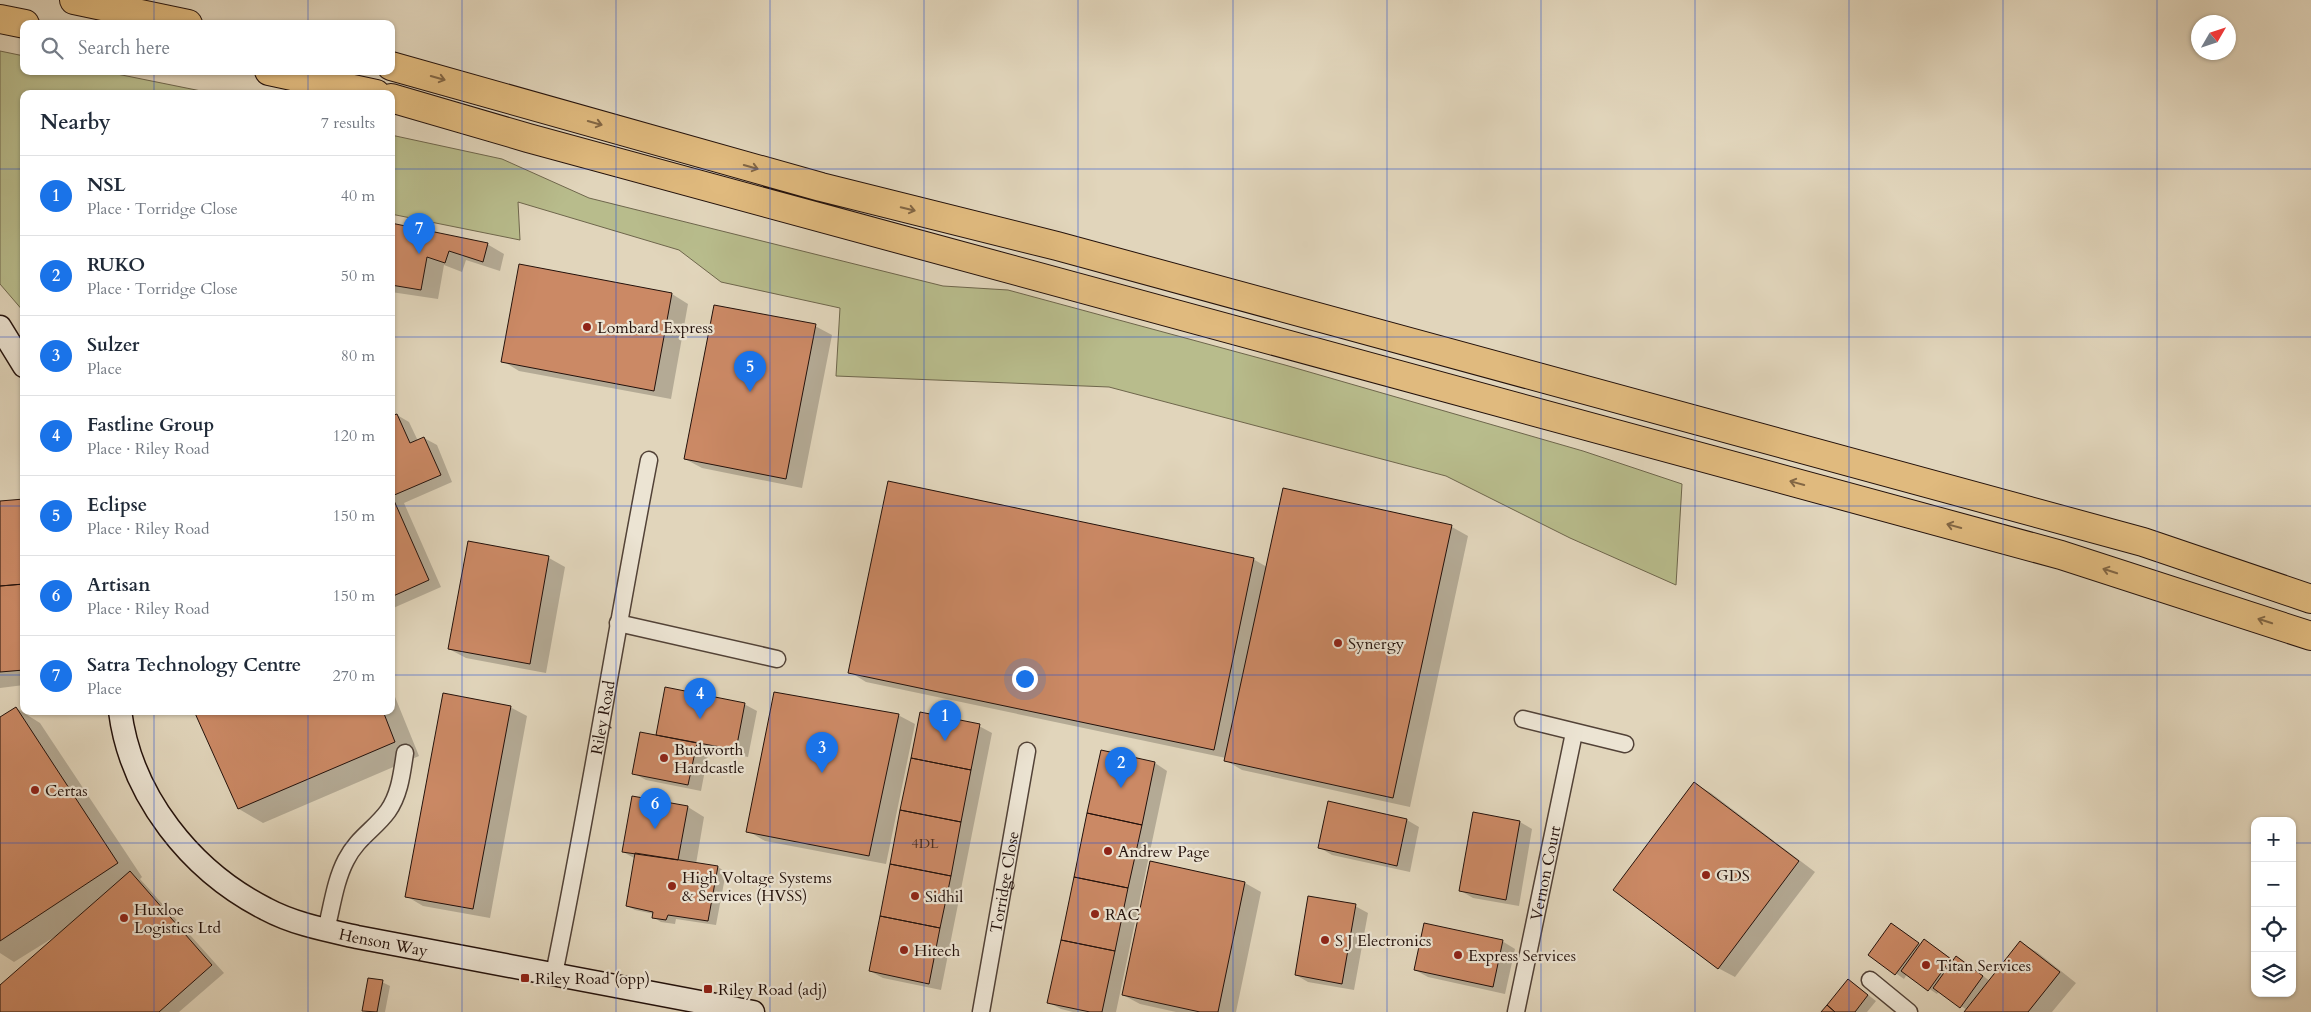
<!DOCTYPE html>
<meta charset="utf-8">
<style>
body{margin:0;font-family:Cardo,serif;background:#f2f2f3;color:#1f2937}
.controls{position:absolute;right:15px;bottom:15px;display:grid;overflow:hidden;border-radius:10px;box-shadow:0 1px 4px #0004}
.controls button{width:45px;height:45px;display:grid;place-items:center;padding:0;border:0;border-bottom:1px solid #e0e1e3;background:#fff;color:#1f2937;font:25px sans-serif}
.compass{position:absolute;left:2191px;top:15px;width:45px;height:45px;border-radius:50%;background:#fff;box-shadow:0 1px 4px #0004;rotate:51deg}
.you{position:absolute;left:1024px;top:678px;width:18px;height:18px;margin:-12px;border:4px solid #fff;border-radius:50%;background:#1a73e8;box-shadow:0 0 0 8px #1a73e833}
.badge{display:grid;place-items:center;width:32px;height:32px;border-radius:50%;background:#1a73e8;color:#fff;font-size:16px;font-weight:700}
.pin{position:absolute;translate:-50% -41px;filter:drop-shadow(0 1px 2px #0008)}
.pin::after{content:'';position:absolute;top:26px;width:18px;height:15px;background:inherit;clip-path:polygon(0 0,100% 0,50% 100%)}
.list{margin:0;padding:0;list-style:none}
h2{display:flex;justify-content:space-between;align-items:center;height:65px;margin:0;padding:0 20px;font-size:21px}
h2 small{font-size:16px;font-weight:400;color:#747a83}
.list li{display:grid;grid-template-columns:32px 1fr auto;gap:15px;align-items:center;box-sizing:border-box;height:80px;padding:0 20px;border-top:1px solid #e0e1e3}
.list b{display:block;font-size:19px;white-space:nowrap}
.list p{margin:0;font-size:16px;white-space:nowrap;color:#747a83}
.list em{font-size:16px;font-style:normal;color:#747a83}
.icon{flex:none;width:28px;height:28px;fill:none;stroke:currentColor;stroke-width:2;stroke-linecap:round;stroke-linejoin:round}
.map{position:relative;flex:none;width:2311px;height:1012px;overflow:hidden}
.search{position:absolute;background:#fff;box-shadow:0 1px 4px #0004;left:20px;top:20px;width:375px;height:55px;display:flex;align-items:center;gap:12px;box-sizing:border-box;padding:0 18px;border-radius:10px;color:#747a83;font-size:19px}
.panel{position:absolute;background:#fff;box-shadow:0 1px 4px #0004;left:20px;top:90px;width:375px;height:625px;border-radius:10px}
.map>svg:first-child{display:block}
.green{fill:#b8bc8c;stroke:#6e664c}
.shadow{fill:#0003}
.building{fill:#cb8965;stroke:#23110b}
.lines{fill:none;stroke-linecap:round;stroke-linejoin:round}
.street-casing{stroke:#524237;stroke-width:19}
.secondary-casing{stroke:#23110b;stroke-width:25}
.highway-casing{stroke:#23110b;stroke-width:30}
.street{stroke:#ece4d3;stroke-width:16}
.secondary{stroke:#ece4d3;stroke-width:22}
.highway{stroke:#e0ba7e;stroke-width:28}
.oneway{stroke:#826644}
.grid{fill:none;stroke:#1d4ed8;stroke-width:1;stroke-opacity:0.55}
.poi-dot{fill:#8f2418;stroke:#ece4d3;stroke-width:2}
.labels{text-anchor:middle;stroke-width:4.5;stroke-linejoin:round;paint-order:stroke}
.number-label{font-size:14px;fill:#4d2f22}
.poi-label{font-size:16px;fill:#23110b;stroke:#ece4d3;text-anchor:start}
.street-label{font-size:16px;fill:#23110b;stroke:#ece4d3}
</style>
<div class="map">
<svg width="2311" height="1012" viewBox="0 0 2311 1012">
<rect width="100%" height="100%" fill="#e1d5bb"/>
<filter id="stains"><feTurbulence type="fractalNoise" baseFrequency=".004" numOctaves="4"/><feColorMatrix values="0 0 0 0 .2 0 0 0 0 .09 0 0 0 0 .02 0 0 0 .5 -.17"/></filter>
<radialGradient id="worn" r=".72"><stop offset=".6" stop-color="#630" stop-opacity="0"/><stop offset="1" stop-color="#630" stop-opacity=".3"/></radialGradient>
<!-- green -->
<path class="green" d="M0,51L24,56V71H102L216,94H24V312L0,284Z
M391,135L502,159L589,198L943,286L1008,290L1285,365L1583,451L1682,484L1676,585L1570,538L1446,476L1109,387L836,376L840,308L721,282L679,250L518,202L520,240L391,214Z"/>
<!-- shadow -->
<path class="shadow" d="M391,224L487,244L504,254L500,271L466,260L462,272L444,265L438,299L391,292Z
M672,294L688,304L671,399L519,371L503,361Z
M815,326L832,335L802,488L702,468L685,459Z
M397,415L409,422L418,441L424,438L437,445L452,482L404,503L441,587L391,609V417Z
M24,501V685L0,688V503Z
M1452,527L1468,536L1410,807L1242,770L1225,760L1226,758L866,682L850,672L1253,559L1267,567Z
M469,543L549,558L565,567L546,673L466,658L449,649Z
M391,687L419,756L263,823L239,809L195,711H391Z
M666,689L744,704L757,711L748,757L709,749L701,791L646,780L633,773L657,736Z
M510,707L527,716L490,918L423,906L406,896Z
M16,708L40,723L142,877L140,879L224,973L179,1012H0V987L64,931L14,962L0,953V719Z
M898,715L915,724L886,864L765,841L748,831Z
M979,726L992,733L941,990L883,978L870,971Z
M1102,752L1155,763L1167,771L1116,1012H1073L1061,1009L1048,1002Z
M1695,784L1711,793L1815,872L1735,977L1718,968Z
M688,807L704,817L696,864L718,867L726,872L716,925L676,919L675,924L661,922L653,917L654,914L635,910L627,906L636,859L623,852Z
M1474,814L1520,822L1532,829L1519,906L1473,898L1461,891Z
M1407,820L1419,827L1410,872L1332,855L1320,848Z
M1245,883L1261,892L1236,1012H1176L1140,1004L1123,995Z
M1355,906L1368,913L1354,990L1308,982L1296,975Z
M1900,929L1921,945H1932L1954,961L1964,962L1990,981L2021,943L2037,952L2076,983L2052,1012H1966L1967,1010L1939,991L1937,994L1907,974L1904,979L1870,955Z
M1502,941L1515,949L1505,994L1428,977L1415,970Z
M1849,980L1876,1001L1867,1012H1823Z
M382,982L390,986L385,1012H367L364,1010Z"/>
<!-- building -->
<path class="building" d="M391,223L488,243L483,262L449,251L445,263L427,257L421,290L391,285Z
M519,264L672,293L654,391L501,362Z
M714,305L816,324L786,479L684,459Z
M397,414L410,443L424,437L441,475L392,496L429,580L391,597V416Z
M888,481L1254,558L1214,750L848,673Z
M1283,488L1452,525L1393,798L1224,761Z
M24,499V584L0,586V501Z
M468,541L549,556L530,664L448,649Z
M24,584V670L0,672V586Z
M665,687L745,703L736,750L656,735Z
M774,692L899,714L869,856L746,832Z
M443,693L511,706L473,909L405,897Z
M16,707L118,863L0,941V717Z
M194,711H383L395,742L238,809Z
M920,712L980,724L971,770L911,758Z
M640,732L697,743L688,785L632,774Z
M1101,750L1155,762L1142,825L1087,813Z
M911,758L971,770L961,822L900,810Z
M1694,782L1799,861L1718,969L1613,890Z
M632,796L688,806L678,860L622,852Z
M1328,801L1407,819L1397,866L1318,848Z
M900,810L961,822L951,876L890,864Z
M1473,812L1520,821L1506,900L1459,891Z
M1087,813L1142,825L1128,888L1074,877Z
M635,853L718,866L708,921L668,915L666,920L652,918L653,912L626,906Z
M1150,861L1245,882L1218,1012H1200L1122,995Z
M890,864L951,876L940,928L880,916Z
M130,871L212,965L159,1012H0V985Z
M1074,877L1128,888L1115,951L1061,940Z
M1308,896L1356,904L1342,984L1295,975Z
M880,916L940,928L929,984L869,971Z
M1424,923L1503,940L1493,987L1414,970Z
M1891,923L1919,943L1895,975L1868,955Z
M1924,939L1951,959L1928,991L1901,971Z
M1061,940L1115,951L1102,1012H1090L1047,1003Z
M2020,941L2060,972L2028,1012H1964Z
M1956,956L1983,976L1960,1008L1933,988Z
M368,978L383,980L377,1012L362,1011Z
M1848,979L1868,995L1855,1012H1835L1827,1005Z
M1827,1005L1835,1012H1821Z"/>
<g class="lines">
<!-- street casing -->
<g class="street-casing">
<g id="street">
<path d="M618,623L777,659"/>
<path d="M1523,719L1625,744"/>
<path d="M326,930C332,907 335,881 346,860C357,838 375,829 388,811C400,794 402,772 405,753"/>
<path id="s1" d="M554,974C589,804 616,631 649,460"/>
<path d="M1870,980L1909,1012"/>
<path id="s2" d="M981,1012L1027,751"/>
<path id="s3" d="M1516,1012L1574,733"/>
</g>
</g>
<!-- secondary casing -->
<g class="secondary-casing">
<g id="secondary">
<path d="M0,327L24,366"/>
<path id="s4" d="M120,711C131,796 191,871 266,909C294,924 326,930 357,937L753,1012"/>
</g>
</g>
<!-- highway casing -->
<g class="highway-casing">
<path id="highway" d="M74,0L188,24
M0,19L25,24
M391,66L821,187L1057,246L2143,542L2311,599
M269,71L376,94
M391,98L528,138L2061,555L2311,636"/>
</g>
<!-- street -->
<use href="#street" class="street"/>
<!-- secondary -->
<use href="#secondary" class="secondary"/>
<!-- highway -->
<use href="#highway" class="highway"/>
</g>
<!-- one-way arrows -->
<defs><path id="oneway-shaft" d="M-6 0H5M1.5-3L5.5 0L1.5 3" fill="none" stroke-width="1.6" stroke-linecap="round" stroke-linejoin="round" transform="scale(1.25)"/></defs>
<g class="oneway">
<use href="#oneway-shaft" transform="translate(438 78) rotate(16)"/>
<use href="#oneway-shaft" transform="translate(595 123) rotate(16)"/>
<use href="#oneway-shaft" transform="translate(751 167) rotate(16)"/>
<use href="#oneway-shaft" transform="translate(908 209) rotate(14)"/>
<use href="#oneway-shaft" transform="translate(1797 483) rotate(-165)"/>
<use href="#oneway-shaft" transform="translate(1954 526) rotate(-165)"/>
<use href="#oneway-shaft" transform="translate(2110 571) rotate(-162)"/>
<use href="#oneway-shaft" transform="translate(2265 621) rotate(-162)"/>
</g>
<!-- grid -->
<path class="grid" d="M154,0V24M308,0V24M462,0V1012M616,0V1012M770,0V1012M924,0V1012M1078,0V1012M1233,0V1012M1387,0V1012M1541,0V1012M1695,0V1012M1849,0V1012M2003,0V1012M2157,0V1012M154,71V94M308,71V94M0,169H24M391,169H2311M0,337H24M391,337H2311M0,506H24M391,506H2311M0,675H24M391,675H2311M154,711V1012M308,711V1012M0,843H2255M2292,843H2311"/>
<!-- markers -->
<g class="poi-dot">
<circle cx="587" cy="327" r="5"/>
<circle cx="1338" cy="643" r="5"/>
<circle cx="664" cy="758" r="5"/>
<circle cx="35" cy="790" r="5"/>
<circle cx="1108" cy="851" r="5"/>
<circle cx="1706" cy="875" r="5"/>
<circle cx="672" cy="886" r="5"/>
<circle cx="915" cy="896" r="5"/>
<circle cx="1095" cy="914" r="5"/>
<circle cx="124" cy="918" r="5"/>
<circle cx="1325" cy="940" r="5"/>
<circle cx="904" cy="950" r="5"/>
<circle cx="1458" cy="955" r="5"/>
<circle cx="1926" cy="965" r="5"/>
<rect x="520" y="973" width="10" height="10" rx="2.5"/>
<rect x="703" y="984" width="10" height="10" rx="2.5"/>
</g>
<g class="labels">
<!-- number labels -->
<g class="number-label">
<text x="925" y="848">4DL</text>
</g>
<!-- poi labels -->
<g class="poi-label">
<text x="597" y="333">Lombard Express</text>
<text x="1348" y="649">Synergy</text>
<text x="674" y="755">Budworth<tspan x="674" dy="18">Hardcastle</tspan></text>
<text x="45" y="796">Certas</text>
<text x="1118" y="857">Andrew Page</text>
<text x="1716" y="881">GDS</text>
<text x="682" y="883">High Voltage Systems<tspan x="682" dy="18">&amp; Services (HVSS)</tspan></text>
<text x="925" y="902">Sidhil</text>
<text x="134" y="915">Huxloe<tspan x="134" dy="18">Logistics Ltd</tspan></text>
<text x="1105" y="920">RAC</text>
<text x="1335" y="946">S J Electronics</text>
<text x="914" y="956">Hitech</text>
<text x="1468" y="961">Express Services</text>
<text x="1936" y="971">Titan Services</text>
<text x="535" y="984">Riley Road (opp)</text>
<text x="718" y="995">Riley Road (adj)</text>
</g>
<!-- street labels -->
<g class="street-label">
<text dy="6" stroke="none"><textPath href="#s1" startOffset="261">Riley Road</textPath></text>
<text dy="6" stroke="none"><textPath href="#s3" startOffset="142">Vernon Court</textPath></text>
<text dy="6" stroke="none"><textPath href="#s2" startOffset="132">Torridge Close</textPath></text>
<text dy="6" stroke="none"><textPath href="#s4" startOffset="378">Henson Way</textPath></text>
</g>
</g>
<rect width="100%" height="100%" filter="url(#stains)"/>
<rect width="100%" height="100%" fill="url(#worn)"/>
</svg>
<div class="controls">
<button>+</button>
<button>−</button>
<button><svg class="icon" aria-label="locate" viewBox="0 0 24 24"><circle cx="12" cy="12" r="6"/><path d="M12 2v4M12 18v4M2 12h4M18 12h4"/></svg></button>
<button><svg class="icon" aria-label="layers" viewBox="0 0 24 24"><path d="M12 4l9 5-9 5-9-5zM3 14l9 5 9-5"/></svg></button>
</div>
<svg class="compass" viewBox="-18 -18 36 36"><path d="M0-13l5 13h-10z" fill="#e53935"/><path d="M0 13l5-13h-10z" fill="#747a83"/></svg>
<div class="you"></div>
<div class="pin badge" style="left:945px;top:741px">1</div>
<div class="pin badge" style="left:1121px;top:788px">2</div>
<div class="pin badge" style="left:822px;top:773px">3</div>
<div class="pin badge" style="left:700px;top:719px">4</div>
<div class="pin badge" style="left:750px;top:392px">5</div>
<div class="pin badge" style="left:655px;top:829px">6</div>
<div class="pin badge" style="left:419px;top:254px">7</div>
<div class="search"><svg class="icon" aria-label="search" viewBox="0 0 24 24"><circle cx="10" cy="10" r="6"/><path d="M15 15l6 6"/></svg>Search here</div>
<section class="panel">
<h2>Nearby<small>7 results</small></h2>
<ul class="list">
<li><span class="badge">1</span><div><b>NSL</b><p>Place · Torridge Close</p></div><em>40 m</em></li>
<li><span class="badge">2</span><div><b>RUKO</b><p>Place · Torridge Close</p></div><em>50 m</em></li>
<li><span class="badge">3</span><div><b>Sulzer</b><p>Place</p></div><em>80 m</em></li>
<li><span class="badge">4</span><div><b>Fastline Group</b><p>Place · Riley Road</p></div><em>120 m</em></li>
<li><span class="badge">5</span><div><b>Eclipse</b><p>Place · Riley Road</p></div><em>150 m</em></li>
<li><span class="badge">6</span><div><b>Artisan</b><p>Place · Riley Road</p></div><em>150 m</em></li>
<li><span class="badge">7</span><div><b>Satra Technology Centre</b><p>Place</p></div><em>270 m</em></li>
</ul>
</section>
</div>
